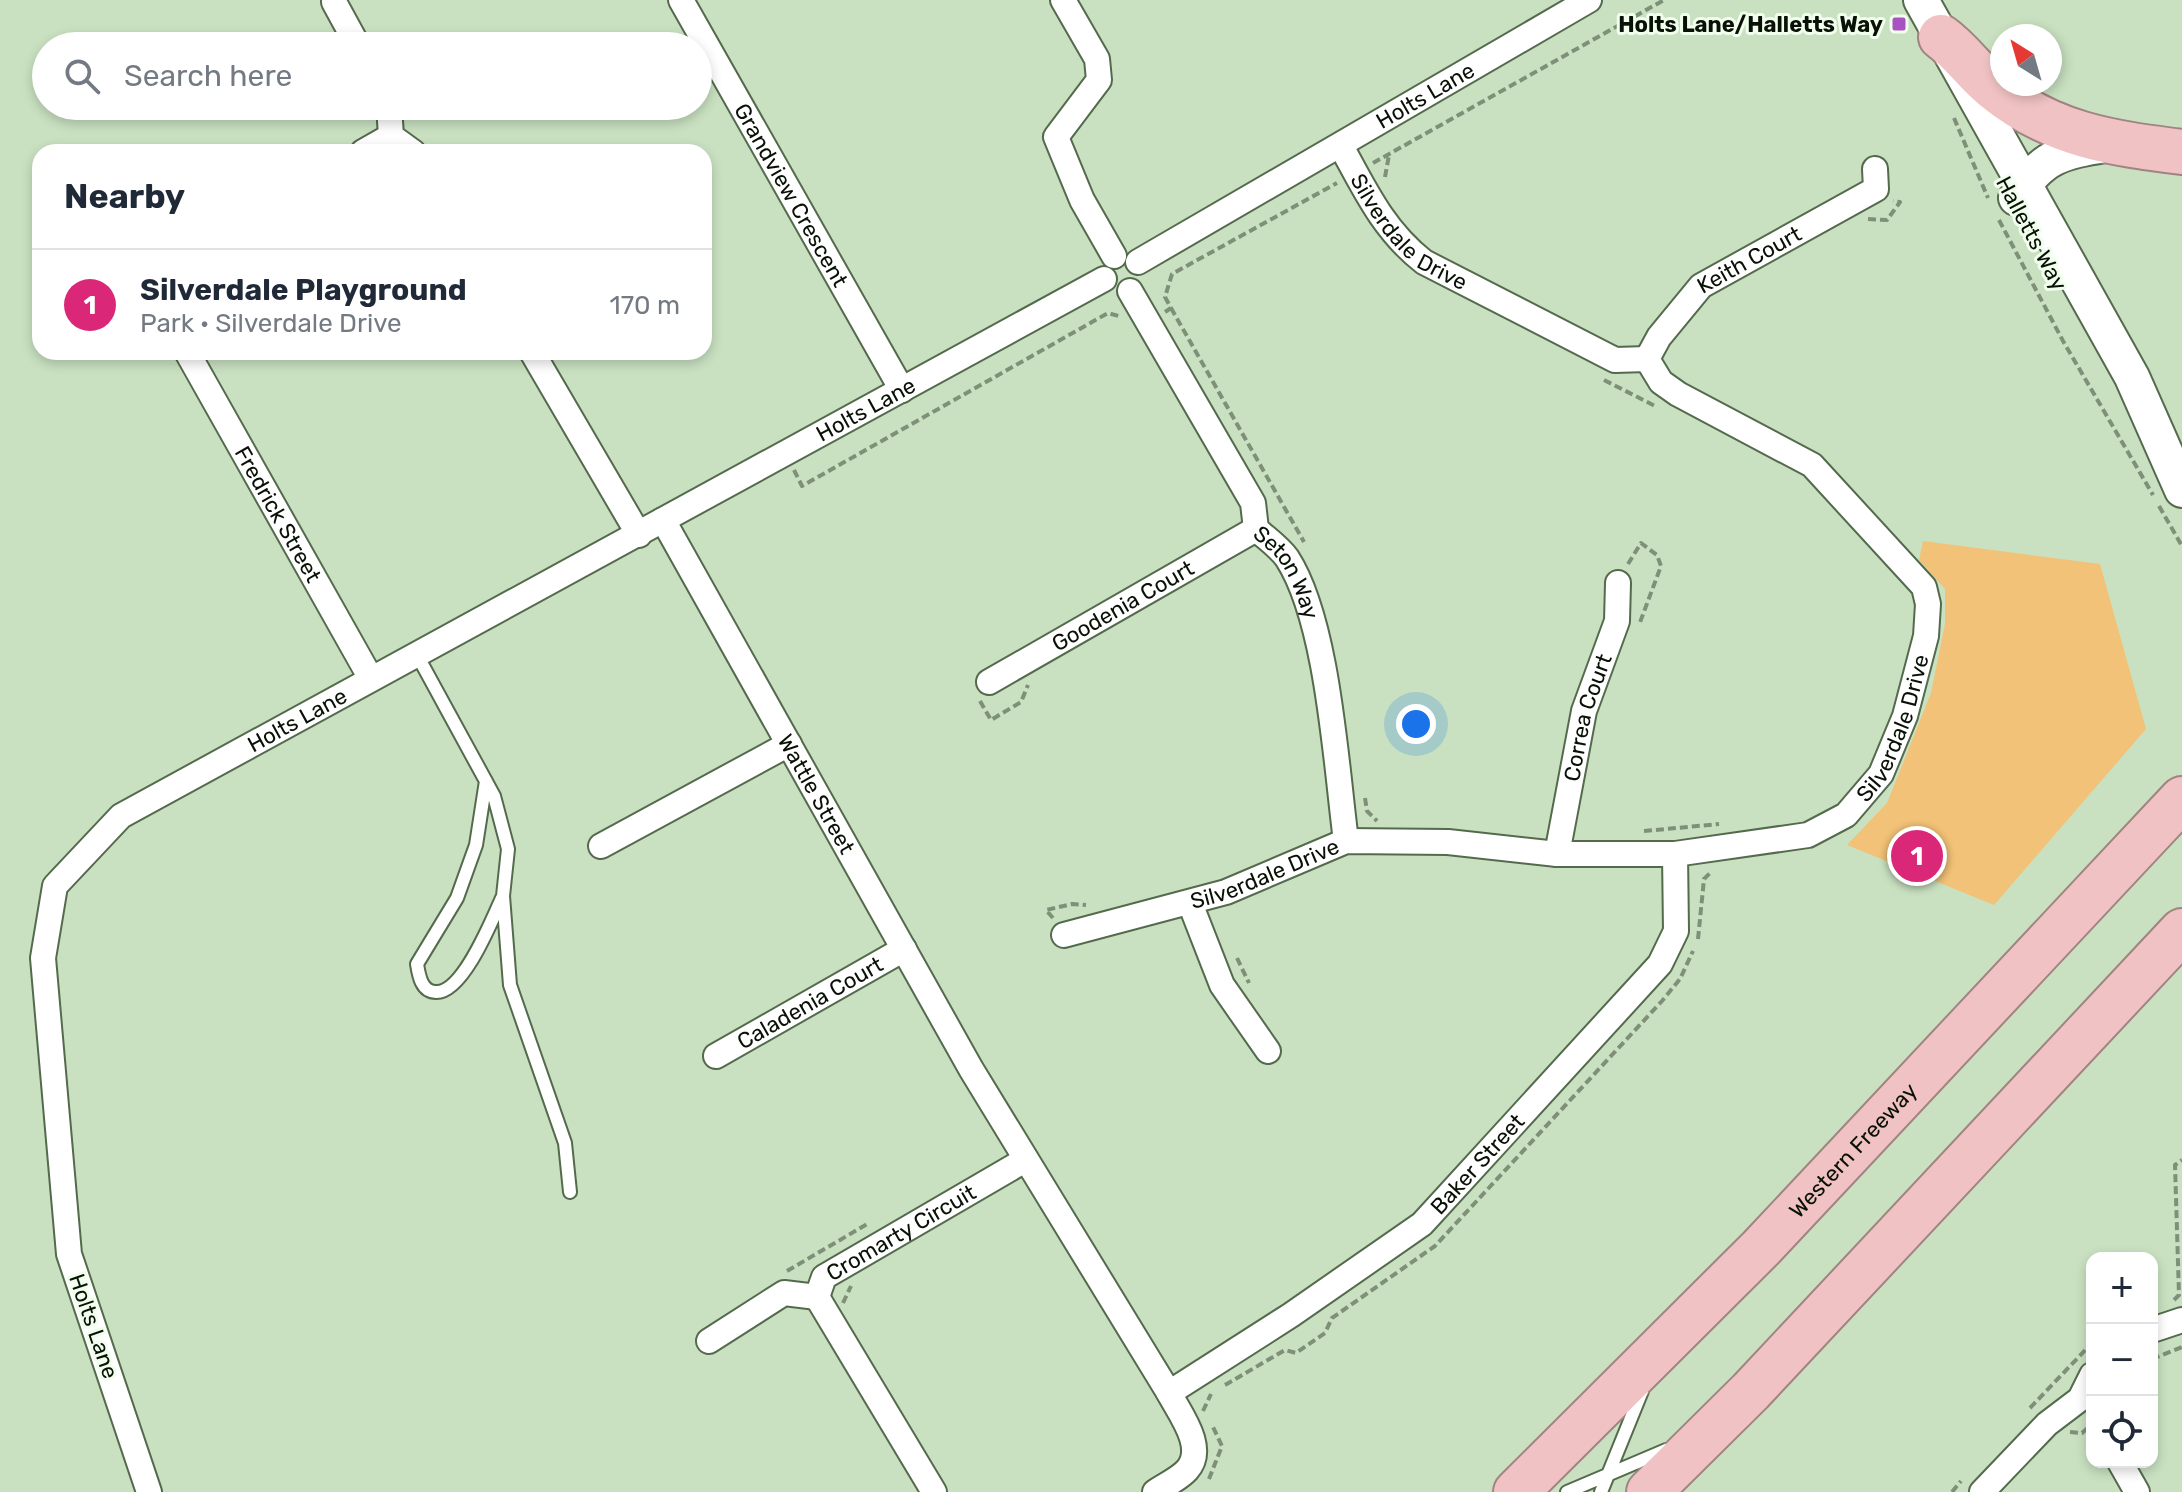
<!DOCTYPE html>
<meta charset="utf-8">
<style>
body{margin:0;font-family:Rubik,sans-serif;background:#f2f2f3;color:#1f2937}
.controls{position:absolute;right:24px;bottom:24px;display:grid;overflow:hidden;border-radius:16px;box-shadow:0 4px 12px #0003}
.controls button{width:72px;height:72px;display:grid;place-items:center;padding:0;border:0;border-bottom:2px solid #e0e1e3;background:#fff;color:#1f2937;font:40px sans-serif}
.compass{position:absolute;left:1990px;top:24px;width:72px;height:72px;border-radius:50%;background:#fff;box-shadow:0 4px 12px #0003;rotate:323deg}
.you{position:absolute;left:1416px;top:724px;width:28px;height:28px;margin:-20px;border:6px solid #fff;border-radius:50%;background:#1a73e8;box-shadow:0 0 0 12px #1a73e833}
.badge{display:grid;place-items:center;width:52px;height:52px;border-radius:50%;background:#db2777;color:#fff;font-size:26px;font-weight:700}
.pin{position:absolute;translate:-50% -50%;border:4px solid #fff;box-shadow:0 2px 8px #0006}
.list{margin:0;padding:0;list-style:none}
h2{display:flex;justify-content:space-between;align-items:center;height:104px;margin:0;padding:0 32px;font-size:34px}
h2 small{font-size:26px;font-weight:400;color:#747a83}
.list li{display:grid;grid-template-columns:52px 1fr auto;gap:24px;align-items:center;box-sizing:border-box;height:112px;padding:0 32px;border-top:2px solid #e0e1e3}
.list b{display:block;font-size:30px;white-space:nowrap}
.list p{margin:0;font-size:26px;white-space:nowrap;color:#747a83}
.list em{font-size:26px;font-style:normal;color:#747a83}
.icon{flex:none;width:44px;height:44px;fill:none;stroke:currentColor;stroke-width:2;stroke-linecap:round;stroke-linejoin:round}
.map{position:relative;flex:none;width:2182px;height:1492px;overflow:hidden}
.search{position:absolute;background:#fff;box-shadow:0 4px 12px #0003;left:32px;top:32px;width:680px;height:88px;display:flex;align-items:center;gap:20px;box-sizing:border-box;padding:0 28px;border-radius:44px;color:#747a83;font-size:30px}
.panel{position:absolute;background:#fff;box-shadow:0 4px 12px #0003;left:32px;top:144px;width:680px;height:216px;border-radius:24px}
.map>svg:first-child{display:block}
.green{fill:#f1c277}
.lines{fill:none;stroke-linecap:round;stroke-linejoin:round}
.lane-casing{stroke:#546a4d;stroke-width:16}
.street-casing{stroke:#546a4d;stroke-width:28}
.secondary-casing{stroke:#546a4d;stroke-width:38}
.highway-casing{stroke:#9f8481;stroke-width:48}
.path{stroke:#7f9079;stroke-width:4;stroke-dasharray:8 4;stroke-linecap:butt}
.lane{stroke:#fff;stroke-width:12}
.street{stroke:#fff;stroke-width:24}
.secondary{stroke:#fff;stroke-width:34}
.highway{stroke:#f0c2c3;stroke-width:44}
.poi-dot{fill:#a953c2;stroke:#f1feed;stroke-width:3}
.labels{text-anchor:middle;stroke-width:6;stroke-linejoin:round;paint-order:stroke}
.poi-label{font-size:22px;font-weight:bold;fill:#091106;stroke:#f1feed;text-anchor:end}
.street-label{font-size:22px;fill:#091106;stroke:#f1feed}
</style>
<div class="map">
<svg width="2182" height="1492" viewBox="0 0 2182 1492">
<rect width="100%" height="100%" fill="#c9e1c1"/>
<!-- green -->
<path class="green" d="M1923,541L2100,564L2146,729L1994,905L1847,845L1887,803L1931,693L1945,624V589L1919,560Z"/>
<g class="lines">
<!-- lane casing -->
<g class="lane-casing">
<path id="lane" d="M416,653L494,796L508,849L503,896L510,985L565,1143L570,1192
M486,781L476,845L457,898L417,964C419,977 422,992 436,992C463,993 492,920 502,898
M1567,1492L1666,1450
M1601,1492L1642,1391"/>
</g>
<!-- street casing -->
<g class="street-casing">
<g id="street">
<path id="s1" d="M681,0L902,390"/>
<path d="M1063,0L1097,59L1099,80L1056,137L1082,200L1114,256"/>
<path d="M334,2L358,46"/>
<path d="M389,106L391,136L413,152"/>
<path id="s2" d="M1341,146C1365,190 1384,231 1424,262L1615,360L1647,359"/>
<path d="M363,152L391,136"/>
<path id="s3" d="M1138,262L1589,0"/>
<path id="s4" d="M1130,291L1253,503L1256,529C1266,538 1279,547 1287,558C1328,621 1336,765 1346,841"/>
<path id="s5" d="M187,352L370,677"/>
<path d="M532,352L639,535"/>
<path id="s6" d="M1647,359L1659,337L1701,286L1876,189L1875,169"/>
<path id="s7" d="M663,520L971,1069L1169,1393C1180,1414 1207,1448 1187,1470C1179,1479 1165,1485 1155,1492"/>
<path id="s8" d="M989,682L1256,529"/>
<path d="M601,846L789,744"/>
<path id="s9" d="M1557,854L1584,711L1617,621L1618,583"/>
<path d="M1190,903L1222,985L1268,1051"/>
<path id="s10" d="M1064,935L1226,892L1346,841L1448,842L1557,854H1675L1808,835L1846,815L1881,774L1905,716L1926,636L1928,604L1924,587L1812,465L1678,394L1661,382L1647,359"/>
<path id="s11" d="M716,1056L904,949"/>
<path id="s12" d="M817,1297L824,1277L1025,1160"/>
<path d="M817,1297L934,1492"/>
<path d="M2152,1330L2182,1320"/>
<path d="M709,1341L784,1293L817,1297"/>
<path id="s13" d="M1169,1393L1291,1315L1422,1224L1660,964L1676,931L1675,854"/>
<path d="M2120,1462L2137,1492"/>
<path id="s14" d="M149,1492L69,1254L43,958L55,886L121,816L1104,279"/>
<path d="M1982,1492L2047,1424L2080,1399L2092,1375"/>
</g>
</g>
<!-- secondary casing -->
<g class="secondary-casing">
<path id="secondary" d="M1921,0L2132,377L2182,490
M2016,198C2041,155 2063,152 2110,144"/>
</g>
<!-- highway casing -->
<g class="highway-casing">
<g id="highway">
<path d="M1941,37C1962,52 1974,72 1994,88C2051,135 2111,143 2182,152"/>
<path id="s15" d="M1516,1492L1761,1248L2182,799"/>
<path d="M1649,1492L1751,1391L2182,931"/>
</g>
</g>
<!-- path -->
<path class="path" d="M1954,118L1988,198
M1373,163L1664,0
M1385,177L1389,155
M1868,219L1887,220L1900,202L1893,201
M1999,220L2063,341L2153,495
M1171,308L1304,542
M1165,312L1171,308L1165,297L1172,274L1337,183
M1604,380L1657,407
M794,470L802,486L1108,313L1122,317
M2159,506L2182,546
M1628,564L1641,543L1657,555L1661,566L1639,625
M980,701L991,720L1021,702L1028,685
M1365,798L1367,811L1377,821
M1644,831L1719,824
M1053,918L1046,910L1072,904L1086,905
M1698,939L1704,879L1711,872
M1237,958L1249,983
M787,1271L869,1223
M2174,1300L2179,1295L2175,1165L2182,1160
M843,1303L851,1286
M2152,1359L2182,1347
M1225,1385L1285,1350L1296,1353L1325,1333L1332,1318L1435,1246L1662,1001L1680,979L1693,951
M2030,1408L2092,1343
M1203,1411L1211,1394
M2070,1432L2082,1433L2092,1424
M1209,1479L1222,1446L1212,1425
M1952,1492L1961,1481"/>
<!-- lane -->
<use href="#lane" class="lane"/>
<!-- street -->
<use href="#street" class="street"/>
<!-- secondary -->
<use href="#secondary" class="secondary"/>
<!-- highway -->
<use href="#highway" class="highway"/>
</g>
<!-- markers -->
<rect class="poi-dot" x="1891" y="16" width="16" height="16" rx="4"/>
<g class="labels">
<!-- poi labels -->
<g class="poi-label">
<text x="1883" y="32">Holts Lane/Halletts Way</text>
</g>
<!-- street labels -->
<g class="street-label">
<text dy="8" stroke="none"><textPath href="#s3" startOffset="332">Holts Lane</textPath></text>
<text dy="8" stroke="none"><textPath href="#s1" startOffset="224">Grandview Crescent</textPath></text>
<text dy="8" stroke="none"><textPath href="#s2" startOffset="112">Silverdale Drive</textPath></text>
<text transform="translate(2032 233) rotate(62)" y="8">Halletts Way</text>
<text dy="8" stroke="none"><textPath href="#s6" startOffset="146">Keith Court</textPath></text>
<text dy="8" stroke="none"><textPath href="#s14" startOffset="1566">Holts Lane</textPath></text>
<text dy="8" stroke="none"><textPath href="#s5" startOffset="186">Fredrick Street</textPath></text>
<text dy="8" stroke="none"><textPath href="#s4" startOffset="326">Seton Way</textPath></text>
<text dy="8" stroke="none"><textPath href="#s8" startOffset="154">Goodenia Court</textPath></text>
<text dy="8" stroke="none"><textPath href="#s14" startOffset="918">Holts Lane</textPath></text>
<text dy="8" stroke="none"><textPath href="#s9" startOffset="140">Correa Court</textPath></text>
<text dy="8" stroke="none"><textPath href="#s10" startOffset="906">Silverdale Drive</textPath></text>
<text dy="8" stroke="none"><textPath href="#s7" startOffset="314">Wattle Street</textPath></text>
<text dy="8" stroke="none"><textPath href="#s10" startOffset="210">Silverdale Drive</textPath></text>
<text dy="8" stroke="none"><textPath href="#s11" startOffset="108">Caladenia Court</textPath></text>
<text dy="8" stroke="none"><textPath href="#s15" startOffset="480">Western Freeway</textPath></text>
<text dy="8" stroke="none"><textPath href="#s13" startOffset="386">Baker Street</textPath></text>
<text dy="8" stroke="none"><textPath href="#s12" startOffset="110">Cromarty Circuit</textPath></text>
<text transform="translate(94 1326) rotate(71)" y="8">Holts Lane</text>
</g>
</g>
</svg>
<div class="controls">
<button>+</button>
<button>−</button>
<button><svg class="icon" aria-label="locate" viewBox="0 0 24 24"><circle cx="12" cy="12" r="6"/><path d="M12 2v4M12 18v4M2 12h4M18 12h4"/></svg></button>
</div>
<svg class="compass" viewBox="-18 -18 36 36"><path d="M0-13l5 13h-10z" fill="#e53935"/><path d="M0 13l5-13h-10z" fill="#747a83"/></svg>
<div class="you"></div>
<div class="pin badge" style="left:1917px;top:856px">1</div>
<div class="search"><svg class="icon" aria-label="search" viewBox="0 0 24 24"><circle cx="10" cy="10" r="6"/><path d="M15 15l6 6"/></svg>Search here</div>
<section class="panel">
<h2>Nearby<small></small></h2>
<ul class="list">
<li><span class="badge">1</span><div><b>Silverdale Playground</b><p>Park · Silverdale Drive</p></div><em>170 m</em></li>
</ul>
</section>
</div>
